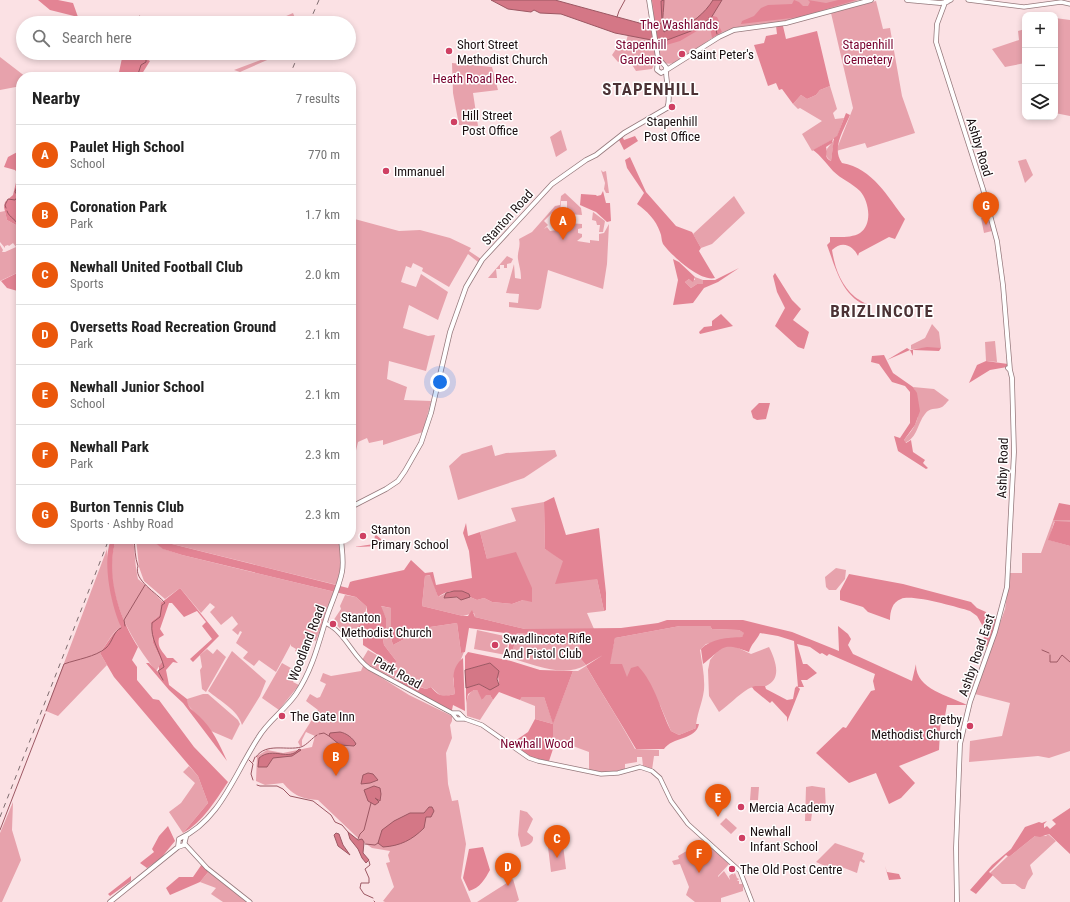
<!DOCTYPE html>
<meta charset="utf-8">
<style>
body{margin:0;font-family:"Roboto Condensed",sans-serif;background:#f6f6f6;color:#222}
.controls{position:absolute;right:12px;top:12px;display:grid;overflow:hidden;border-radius:8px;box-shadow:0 2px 6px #0003}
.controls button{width:36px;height:36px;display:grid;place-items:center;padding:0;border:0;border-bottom:1px solid #e0e0e0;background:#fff;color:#222;font:20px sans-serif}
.you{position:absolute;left:440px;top:382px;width:14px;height:14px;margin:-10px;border:3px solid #fff;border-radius:50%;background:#1a73e8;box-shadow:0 0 0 6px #1a73e833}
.badge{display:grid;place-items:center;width:26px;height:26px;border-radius:50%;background:#ea580c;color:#fff;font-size:13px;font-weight:700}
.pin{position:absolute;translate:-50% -33px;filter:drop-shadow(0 1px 2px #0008)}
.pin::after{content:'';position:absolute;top:21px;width:14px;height:12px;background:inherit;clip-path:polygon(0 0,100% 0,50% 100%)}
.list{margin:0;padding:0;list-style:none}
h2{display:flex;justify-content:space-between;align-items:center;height:52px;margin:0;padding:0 16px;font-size:17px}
h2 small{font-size:13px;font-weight:400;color:#767676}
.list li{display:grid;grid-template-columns:26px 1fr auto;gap:12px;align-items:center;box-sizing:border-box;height:60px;padding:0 16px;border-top:1px solid #e0e0e0}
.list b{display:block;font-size:15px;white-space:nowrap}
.list p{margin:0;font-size:13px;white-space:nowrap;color:#767676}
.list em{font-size:13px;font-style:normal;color:#767676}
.icon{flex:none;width:22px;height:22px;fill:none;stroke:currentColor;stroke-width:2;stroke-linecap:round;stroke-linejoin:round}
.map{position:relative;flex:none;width:1070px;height:902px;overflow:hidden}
.search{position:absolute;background:#fff;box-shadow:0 2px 6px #0003;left:16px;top:16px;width:340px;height:44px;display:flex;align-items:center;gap:10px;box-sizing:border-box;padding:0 14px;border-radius:22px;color:#767676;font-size:15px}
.panel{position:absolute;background:#fff;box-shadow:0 2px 6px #0003;left:16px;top:72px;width:340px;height:472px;border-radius:16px}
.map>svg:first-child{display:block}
.green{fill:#e7a2ac}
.forest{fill:#e38494}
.water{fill:#d47786;stroke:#9c5863}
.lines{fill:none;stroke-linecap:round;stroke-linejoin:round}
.stream{stroke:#9c5863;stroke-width:1}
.major-casing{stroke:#95797c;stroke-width:5}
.highway-casing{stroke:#95797c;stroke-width:5.5}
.major{stroke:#fff;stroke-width:3.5}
.highway{stroke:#fff;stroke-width:4}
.rail{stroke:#7e6c6f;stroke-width:1;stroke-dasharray:5 5;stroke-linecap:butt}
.poi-dot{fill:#cf4063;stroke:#fff;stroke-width:1.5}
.labels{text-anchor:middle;stroke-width:3;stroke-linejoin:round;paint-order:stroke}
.park-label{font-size:13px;fill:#78002d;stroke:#fff}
.poi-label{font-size:13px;fill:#1a0f11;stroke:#fff;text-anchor:start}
.street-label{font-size:13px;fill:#1a0f11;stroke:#fff}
.district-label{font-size:17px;font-weight:bold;letter-spacing:1px;fill:#4b3235;stroke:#fff}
</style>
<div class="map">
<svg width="1070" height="902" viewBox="0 0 1070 902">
<rect width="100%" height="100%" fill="#fbe1e4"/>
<!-- green -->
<path class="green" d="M650,0H859C838,7 816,15 794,20C765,26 734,21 709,40C697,48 679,68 664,63L659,54L652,69L636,71L627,57L618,62L612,55L620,43L623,46L626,43L628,34L661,41L654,26Z
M876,1L883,29L890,28L902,96L915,133L867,148L865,143L836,151L853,108L831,13Z
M293,13L295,18L293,23H290L292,19L288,21L281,19L280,20L287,23L272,20L270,23L267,21L265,23V19L284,17Z
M1055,18L1070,20V116L1055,113Z
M1025,29V63L1005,67L992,49L1019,40L1018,31Z
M269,53H272L274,57L240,72L234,70L266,58L270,56Z
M0,57L26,77H21V86L0,90Z
M452,63L492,67L498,90L473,93L478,126L459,125L453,93Z
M830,86L837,109L833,113L835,119L844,118L837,137L812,151L802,134L822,121L800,108L798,109L793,104L801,95L807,99L816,95L820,90Z
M561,130L567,150L556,157L550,137Z
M834,140L831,161C820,153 829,147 834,140Z
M1026,159L1033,175L1025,183L1018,161Z
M601,170L603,172L606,171L609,193H606L604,189L605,183Z
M565,193L581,208L582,215L567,214V201H561L560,214L552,213L544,221L548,225L544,229L547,227L550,231L557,230L560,222L566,223L567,226L568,223L582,224V228L578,229V233L582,234V237L577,241L590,243V240L599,241V234L604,233L609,224L607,264L603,289L548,270L541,308L538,310L509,307V302L518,303L519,294L506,293L514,264L515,278L521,279C521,270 519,266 518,259C517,252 521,247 519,239L532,232L555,206L560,205L561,196Z
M734,196L745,213L712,244L701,248L693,234Z
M5,211L7,220L16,225L21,237V271L0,281V245L3,250L2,252H5L16,247L13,243L9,246L8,245L5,246V248L0,242V212Z
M593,212L605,221L603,232H599L600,225H597L596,221L592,220Z
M989,217L992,231L984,233L981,218Z
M351,218L399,231L420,230L450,238L471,248L469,251L481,259L478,262L468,254L449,287L422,271L423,268L413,263L411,268L406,266L401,282L416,287L421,274L448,292L438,320L409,305L403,328L428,336L435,335L426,371L389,361L387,379L407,387L404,400L431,401L423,432L383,445V440L369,443L367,438L358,442L355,455H351Z
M507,256L513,259L511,263L507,264V268H504V265H500V269H496L497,278H488Z
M695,277L703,280V284H697L691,288L685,282L689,279L695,280Z
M932,324L939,332L941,348L911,349V345L925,338Z
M995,341L997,362L986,361L985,342Z
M913,387L934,389L949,400C947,402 944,406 942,407C935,410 930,407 925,414C917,424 918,437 905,443L904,440C916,426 921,418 917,399C916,395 916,391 913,387Z
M492,445L495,456L506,453L555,450L557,456L524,478L458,500L449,466L462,454Z
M544,502L545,549L597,579L604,611L587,613L594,629H525L475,617L474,613L463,616L422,606L425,576L431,575L438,597L446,593L444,598L470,597L477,600L484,598L492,602L512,604L523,600L487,559L480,532L516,521L511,508Z
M1053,520H1070V522H1054L1049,540L1070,546V751L1049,758L1038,756L969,762L970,741L1002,736L1010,703L975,694L1005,609L1010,573H1022V553H1041Z
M116,539H133C135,553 135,566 138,579C147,586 155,594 163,602L160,615L151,622L153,643L162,662L156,671C127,635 101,586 116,539Z
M136,539H150L164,549L182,555L335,592L316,641L314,640L304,655L295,651L296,649L291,646V644L276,672L259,660L254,666L243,658L248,652L236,643L242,632L240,631L238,635L232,630L238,624L232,616L221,625L210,612L215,607L210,603L201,613L180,588L165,599L144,581L139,567Z
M163,539H340L341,565L337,585L172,544Z
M107,549L112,598L121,627C111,633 107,644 100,653L107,665L58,716L46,711Z
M836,568L846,570L845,579L836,590H829L826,587L825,577Z
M345,595L356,597L367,607L361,624L350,639L333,621L341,609L340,606Z
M380,606L391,608V638L393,645L410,636L415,637L430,627L457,623L461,653L464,652L453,679L455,694L442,697L431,687L426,689C399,678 387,680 362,660L368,650L392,664L397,662L384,645L383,639L386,633V618Z
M680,626H710L712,629L739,630L745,633L742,637L706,644L700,650C702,663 705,677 704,690C702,705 696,715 696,728L679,735L671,731L660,705L609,664L615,638Z
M477,630L509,637L506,655L474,649Z
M517,633L579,639L580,658L586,665C564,678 534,665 511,658Z
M726,646H734L751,654L769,647C775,659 783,679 766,686C760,688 755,685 748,689C738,695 729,705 719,712L709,696L708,670L710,660L719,649Z
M207,649L213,654L217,649L226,657L206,692L202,689L200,670L202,667L200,655Z
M232,651L266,681L260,696L242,725C238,710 220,701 208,691Z
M282,663L298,672L293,682L299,685L279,710L262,698Z
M363,666L409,695L452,716V721L450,725L452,738L446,753L448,784L452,801L458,800L466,844L461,878L471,902H385L383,901L394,887L386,863L390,862L388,855L390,851L372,848L359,839L318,800C302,799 294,796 283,783L265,785L256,781L257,756L267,750L283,753L312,747L315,736L306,732L302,740V746H300L298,742L318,710L306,701L310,694L317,698L320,697L326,684L320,681L323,673L331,676L361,671Z
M586,666C602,694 620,721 635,749L659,750V756H654L652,770L643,766L642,757H637V762L625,764V769C613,773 602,773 589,770V752L570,745L553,742V724L535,719V706L520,700L522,697H544L553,723L573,671H578Z
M474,690H477L483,700V697L486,694L490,695L493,700L480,720L467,716C467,706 464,695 474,690Z
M203,694H208L238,720L240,724L232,740L211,731L187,704V699Z
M189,766L198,776L208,803L183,833L169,812L181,803L195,783L183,772Z
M812,786L825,788L826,811L815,810L812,813L811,821H805L806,787Z
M751,787H759L758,800H750Z
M13,802L12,830L21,860L2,902H0V833Z
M520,810L527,812L533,819L527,832L533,837C534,844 527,846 521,847L518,835Z
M726,818L737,828L731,834L720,824Z
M1048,834L1056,841L1030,865L1033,874L1028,881L1025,889H1022L1015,884H1002L990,873L1008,856L1009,857L1035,836H1046Z
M707,843L729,864L718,876V877L724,871L730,880L729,876L734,872L733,875L735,873L737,878L739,879L737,881H739V884H743V891L721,898V902H695L686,895L689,887L680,864L674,865L672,861L679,859L678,856L690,849L693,852Z
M835,843L864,853L862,859L865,861L864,863L860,861L857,873L839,866L836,871L816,862Z
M563,845L566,869L551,872L548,847Z
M209,871L248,902H223L211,894L216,888L200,882Z
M513,879L519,900L516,902H477Z"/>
<!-- forest -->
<path class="forest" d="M38,0H58L73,3L78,17L50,10Z
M652,0H661L662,17L659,25V21L655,22C653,16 654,7 652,0Z
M794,0L799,2L803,6H808L810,2L808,0L826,3L838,0H856L800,17L741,24L742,21L754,16L761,8L768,5L792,4Z
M713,16L717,17L719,21L717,22L722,32L712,38L710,27L707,25L680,41L663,46L662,42L699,26Z
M776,26H783L786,39L817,31L830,86L820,90L816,95L807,99L801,95L793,104L782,89L779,90L776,83L768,86L754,45L764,43L766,36L777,34Z
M114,53H136L150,61L140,77H118L122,58Z
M846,113L850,115C844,130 831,148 842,163C873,168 888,198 905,219L895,239L889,237L859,253L858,256C854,247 843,239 832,250C835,269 841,285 855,297C860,301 868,304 870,307C842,298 836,269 827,245L830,242V237C839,237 852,238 860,233C873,224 869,201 860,191C852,183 841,179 833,171C825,162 821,156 813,150L833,139L832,143L826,147C828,153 823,157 831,161L834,138L837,136Z
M622,136L624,140L635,136L638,141L624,150L618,138Z
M21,150V181L16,191L21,204L19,207L21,210V237L16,225L7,220L4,207L5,202L13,195L18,174L15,170L4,167L8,157Z
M630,157L646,192L676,226L692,232L701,248L699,251L715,278C700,282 671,255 663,244C661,240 662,236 660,232C656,220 647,211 637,204L644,193L627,168L625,160Z
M603,191L606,203H610L611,221L607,222L596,212L580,205L581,194L596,195L597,196L601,195Z
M673,259L679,262L695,277L693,282L689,279L685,282L691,288L697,284H703V280H715L739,268L718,282L704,288L693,303L673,305L678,280Z
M21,271V292L7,288L1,281Z
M775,273L792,300L801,309L793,320L809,332L804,349L798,347L775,326L785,308L777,292L773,276Z
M721,314L733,326L700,334L699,332L704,327L712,326V321Z
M927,347L941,348L939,351L913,350V356L910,350L887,360L907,348L910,350Z
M884,355L893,373L913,387L917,393L920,411L915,425L904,440L906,443L911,440L913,452L925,460L923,463L928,468L926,469L898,451L894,436L900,438L910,423V392L905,386L892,382L879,364L871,362L872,356Z
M986,361L1008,364L1007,367L990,370L969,383L977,365Z
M759,403H770L766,419L757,420L753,418L751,411Z
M554,497L566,535L599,528L606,593V610L604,611L597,579L555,584L563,561L545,549L544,502Z
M1059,503L1070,505V520H1053Z
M1055,521L1070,522V546L1048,540Z
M466,523L468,536L480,532L487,559L516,552L532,588V602L523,600L512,604L492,602L484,598L477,600L470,597L469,594C457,591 449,589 438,597L430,575L425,576L422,606L463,616H468L472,610L475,617L525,629L621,628L658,623L667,620H743L792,632L839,651L838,626L848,634L851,639L848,645L853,654L912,681L916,664C915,689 949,696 967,705H947L945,716L941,715L939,750L899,766L915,783L901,798L889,804L876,773L849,783L816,753L843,727L846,728L871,691L875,690L873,681L875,674L829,654L827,656L822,653L820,654L810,647L797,644L803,664H807L817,673L807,680H801L804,687H798L794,641L778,636L760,633C757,640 751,644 749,652C721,641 724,648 703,664L701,649C712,638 727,638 742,637L744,633L739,630L712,629L710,626H680L615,638L610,664H622L627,677L631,668L638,666C655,684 660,709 671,731L679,735L696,728V724H699C696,740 672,737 664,749H636C620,721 602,694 586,666L603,655L586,665L580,658L579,639L517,633L511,658L507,657L511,634L469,628L465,652L461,653L457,623L430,627L425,634L410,636L393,645L391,638V608L381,606L386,618V633L383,639L384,645L397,662L392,664L363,645V638L356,631L367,613V607L356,597L182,555L163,549L150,539H163L172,544L348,588L350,582L353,581L404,570L411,560L425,573L433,572L436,585L472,578L469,551L463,533Z
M375,534L381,539V546L354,547L374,544Z
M111,539H116C105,575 119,617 138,647L132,660L137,667V680L153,699L159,700L194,747L228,782C215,801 203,822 183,833L208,803L198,776L114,677L100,653C107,644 112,633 121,627C111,605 102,562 111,539Z
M849,574L903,584L971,602L977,608L986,612L985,617L996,619L1001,612L988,647L981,644L986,632L977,616L970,611C956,607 912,594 901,599C892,602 890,612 890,620L868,612L863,607L840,600V591Z
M180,588L219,636L193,662L190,659L212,639L202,626L206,622L197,611L184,617L172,603H169L160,629L164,635L159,638C157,647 162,651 167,658H173L178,663L173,662L166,670L169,685L187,699C187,708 193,710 199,716C212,728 220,745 227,761L183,703L169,690L146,663H149L159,673V666L162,662L153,643L151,622L160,615L161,603Z
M468,652L511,661L540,670L573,671L553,724V749L549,761L532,758L512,743L528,732L535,719L553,724L544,697H522L520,700L499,692L493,700L490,695H486L482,700L477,690H474L468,694L466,703V688L479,684L488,689L499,685L498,676L490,663L465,670V656Z
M463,658L465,711L453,705L452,710H448L388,677L426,689L431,687C439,697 443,697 455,694C453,679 451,668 463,658Z
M755,686H765L766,689L787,700L793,699L795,688L797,686L800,689L787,722V717L772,701L770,703L754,690L752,687Z
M1070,808V854L1049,834L1040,837L1035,836L1009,857L1006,855L989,872L993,875L976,894L970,890L992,865L1011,849L1025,827L1039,822L1042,823L1047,821L1044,824V828L1047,826L1050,829L1056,824L1052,820Z
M168,826L175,841L161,858L147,868L140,863L154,852L152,849L159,836Z
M483,847L490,870C485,879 480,888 469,891L463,878L469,849Z
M202,864L209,871L200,882L170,895L166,888L179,877H193Z
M885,866L887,872L899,874L901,879L889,880Z
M131,876V881L110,896L108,894Z"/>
<!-- water -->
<path class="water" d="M491,0H555L654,27L659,26L662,21L661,1L664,0C664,9 661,26 664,32C668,29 672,30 676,29C691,25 705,13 713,0H722L711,18L691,31L662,42L615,33L561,14L540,13L534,10L531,12L508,9Z
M454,591H462L469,594L470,597L461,600L457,597L444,598L446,593Z
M490,663L499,671L497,679L499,685L490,690L479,684L466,688L465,670Z
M340,732C346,733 353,738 356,744L354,746L340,745L329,736L330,733Z
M299,749L301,750L292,756L273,758L267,767H258L259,758C273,746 289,762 299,749Z
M368,773L373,774L378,780L370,783L361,784L363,775Z
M374,786L380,788L381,794L380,801L375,798L379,802L375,805L368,801L364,790Z
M429,807H432L434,811L431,817H426L424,828C412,840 400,846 383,847L378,843L382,830L394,821L410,813H424Z
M348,832L358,840L362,839L364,842L363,853L369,860L366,863L362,858L358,849L350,839Z
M336,833L339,834L343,845L350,855L338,846L334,835Z"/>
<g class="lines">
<!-- stream -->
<path class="stream" d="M140,16L146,23
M617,17L619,11L625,0
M709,18L715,25L717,34
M147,56L148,53
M137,77L141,65L146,62V58
M6,208L5,205L8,199L15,200L18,196L15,192L21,174
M7,211C9,218 17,219 21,229
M134,539C135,548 135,558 138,566C133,580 157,593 165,603L162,605L160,617L152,623C150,639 160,651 164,667L158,671L163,680
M125,626L124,620L145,585
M1042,650L1049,653
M1050,655V662H1057L1062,655L1070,662
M46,711L64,664C78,659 95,657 106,648C113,642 113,631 121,628
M319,734L324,733L329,736
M256,757C266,742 287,751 301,747C307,745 312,738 317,735
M249,760L253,764L251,774L253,780
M253,762L255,757
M257,785L260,786H277L283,789L290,796L313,801L331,815L335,822L342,825L348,832
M0,830L45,714
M358,839L360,834L364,830L371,803
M365,844L375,845L378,843
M369,861L370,865L365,869L369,878V883H361L360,888L364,894L373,898
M374,901L375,902"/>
<!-- major casing -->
<g class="major-casing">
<path id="major" d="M968,0L1024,7L1061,2L1070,4
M949,1L951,0
M325,623C345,631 352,656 369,668L452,713L457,719H465L482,725L529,758L538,761L601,774L618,773L640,767L652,771L660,778L671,801L688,824L740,871L752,902
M452,713H459L465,719
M185,844L207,868L250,902"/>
</g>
<!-- highway casing -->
<g class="highway-casing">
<path id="highway" d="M649,0L658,58L657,70L661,73L665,71
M907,0L940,3L947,2
M946,0L937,24L936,42L983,189L997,241L1003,285L1010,370
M665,71L719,37L734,30L786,23L871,0
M351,507L386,489L398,481L405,471L421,443L431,413L450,332L466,287L482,260L552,184L586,160L596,155L624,133L667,108C672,98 665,80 666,67L658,58
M178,847L179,839C220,821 235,773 258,738C268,721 285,710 296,694C312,671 319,642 327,616C332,601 339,587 342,572C344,562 342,550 341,539
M110,902L178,847L184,845L186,837
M957,902L956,848L960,744L970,702L995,632L1007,587L1014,452L1012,378L1010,370L1008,368"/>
</g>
<!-- major -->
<use href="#major" class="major"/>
<!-- highway -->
<use href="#highway" class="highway"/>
<!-- rail -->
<path class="rail" d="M309,23L319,0
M289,77L299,53
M0,817L109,539"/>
</g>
<!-- markers -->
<g class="poi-dot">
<circle cx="449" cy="51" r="4"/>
<circle cx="682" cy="54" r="4"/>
<circle cx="672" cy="107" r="4"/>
<circle cx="454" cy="122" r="4"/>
<circle cx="386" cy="171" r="4"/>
<circle cx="363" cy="536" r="4"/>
<circle cx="333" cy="624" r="4"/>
<circle cx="495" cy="645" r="4"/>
<circle cx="282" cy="716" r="4"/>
<circle cx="970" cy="726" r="4"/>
<circle cx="741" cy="807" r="4"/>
<circle cx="742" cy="838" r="4"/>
<circle cx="732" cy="869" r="4"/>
</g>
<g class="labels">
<!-- park labels -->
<g class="park-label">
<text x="679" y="29">The Washlands</text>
<text x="641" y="49">Stapenhill<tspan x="641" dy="15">Gardens</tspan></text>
<text x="868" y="49">Stapenhill<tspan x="868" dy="15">Cemetery</tspan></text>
<text x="475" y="83">Heath Road Rec.</text>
<text x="537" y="748">Newhall Wood</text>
</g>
<!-- poi labels -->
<g class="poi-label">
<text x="457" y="49">Short Street<tspan x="457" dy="15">Methodist Church</tspan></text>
<text x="690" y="59">Saint Peter's</text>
<text x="462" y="120">Hill Street<tspan x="462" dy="15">Post Office</tspan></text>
<text x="672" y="126" text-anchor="middle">Stapenhill<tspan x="672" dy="15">Post Office</tspan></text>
<text x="394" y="176">Immanuel</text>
<text x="371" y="534">Stanton<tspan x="371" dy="15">Primary School</tspan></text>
<text x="341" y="622">Stanton<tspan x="341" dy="15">Methodist Church</tspan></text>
<text x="503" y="643">Swadlincote Rifle<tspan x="503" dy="15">And Pistol Club</tspan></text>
<text x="290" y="721">The Gate Inn</text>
<text x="962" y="724" text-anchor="end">Bretby<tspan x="962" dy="15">Methodist Church</tspan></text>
<text x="749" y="812">Mercia Academy</text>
<text x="750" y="836">Newhall<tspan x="750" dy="15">Infant School</tspan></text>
<text x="740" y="874">The Old Post Centre</text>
</g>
<!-- street labels -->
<g class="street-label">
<text transform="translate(980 147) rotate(73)" y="5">Ashby Road</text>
<text transform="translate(507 217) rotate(-48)" y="5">Stanton Road</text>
<text transform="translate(1002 468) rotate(-88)" y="5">Ashby Road</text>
<text transform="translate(306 643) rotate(-69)" y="5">Woodland Road</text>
<text transform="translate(976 655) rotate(-71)" y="5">Ashby Road East</text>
<text transform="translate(398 672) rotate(29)" y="5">Park Road</text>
</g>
<!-- district labels -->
<g class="district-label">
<text x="651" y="95">STAPENHILL</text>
<text x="882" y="317">BRIZLINCOTE</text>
</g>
</g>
</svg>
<div class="controls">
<button>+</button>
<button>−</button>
<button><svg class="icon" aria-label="layers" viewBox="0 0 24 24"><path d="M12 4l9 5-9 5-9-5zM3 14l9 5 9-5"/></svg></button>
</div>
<div class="you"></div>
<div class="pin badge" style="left:563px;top:240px">A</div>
<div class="pin badge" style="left:336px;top:776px">B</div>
<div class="pin badge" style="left:557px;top:858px">C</div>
<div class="pin badge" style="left:508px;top:886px">D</div>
<div class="pin badge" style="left:718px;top:817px">E</div>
<div class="pin badge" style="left:699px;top:873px">F</div>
<div class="pin badge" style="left:986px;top:225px">G</div>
<div class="search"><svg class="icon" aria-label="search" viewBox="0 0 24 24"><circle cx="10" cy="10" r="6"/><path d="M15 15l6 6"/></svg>Search here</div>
<section class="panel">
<h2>Nearby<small>7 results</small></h2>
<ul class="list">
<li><span class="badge">A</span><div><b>Paulet High School</b><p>School</p></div><em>770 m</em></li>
<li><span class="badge">B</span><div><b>Coronation Park</b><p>Park</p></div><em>1.7 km</em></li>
<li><span class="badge">C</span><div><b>Newhall United Football Club</b><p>Sports</p></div><em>2.0 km</em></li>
<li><span class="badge">D</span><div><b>Oversetts Road Recreation Ground</b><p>Park</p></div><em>2.1 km</em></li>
<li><span class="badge">E</span><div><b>Newhall Junior School</b><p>School</p></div><em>2.1 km</em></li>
<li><span class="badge">F</span><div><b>Newhall Park</b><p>Park</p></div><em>2.3 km</em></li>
<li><span class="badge">G</span><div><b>Burton Tennis Club</b><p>Sports · Ashby Road</p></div><em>2.3 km</em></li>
</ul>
</section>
</div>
